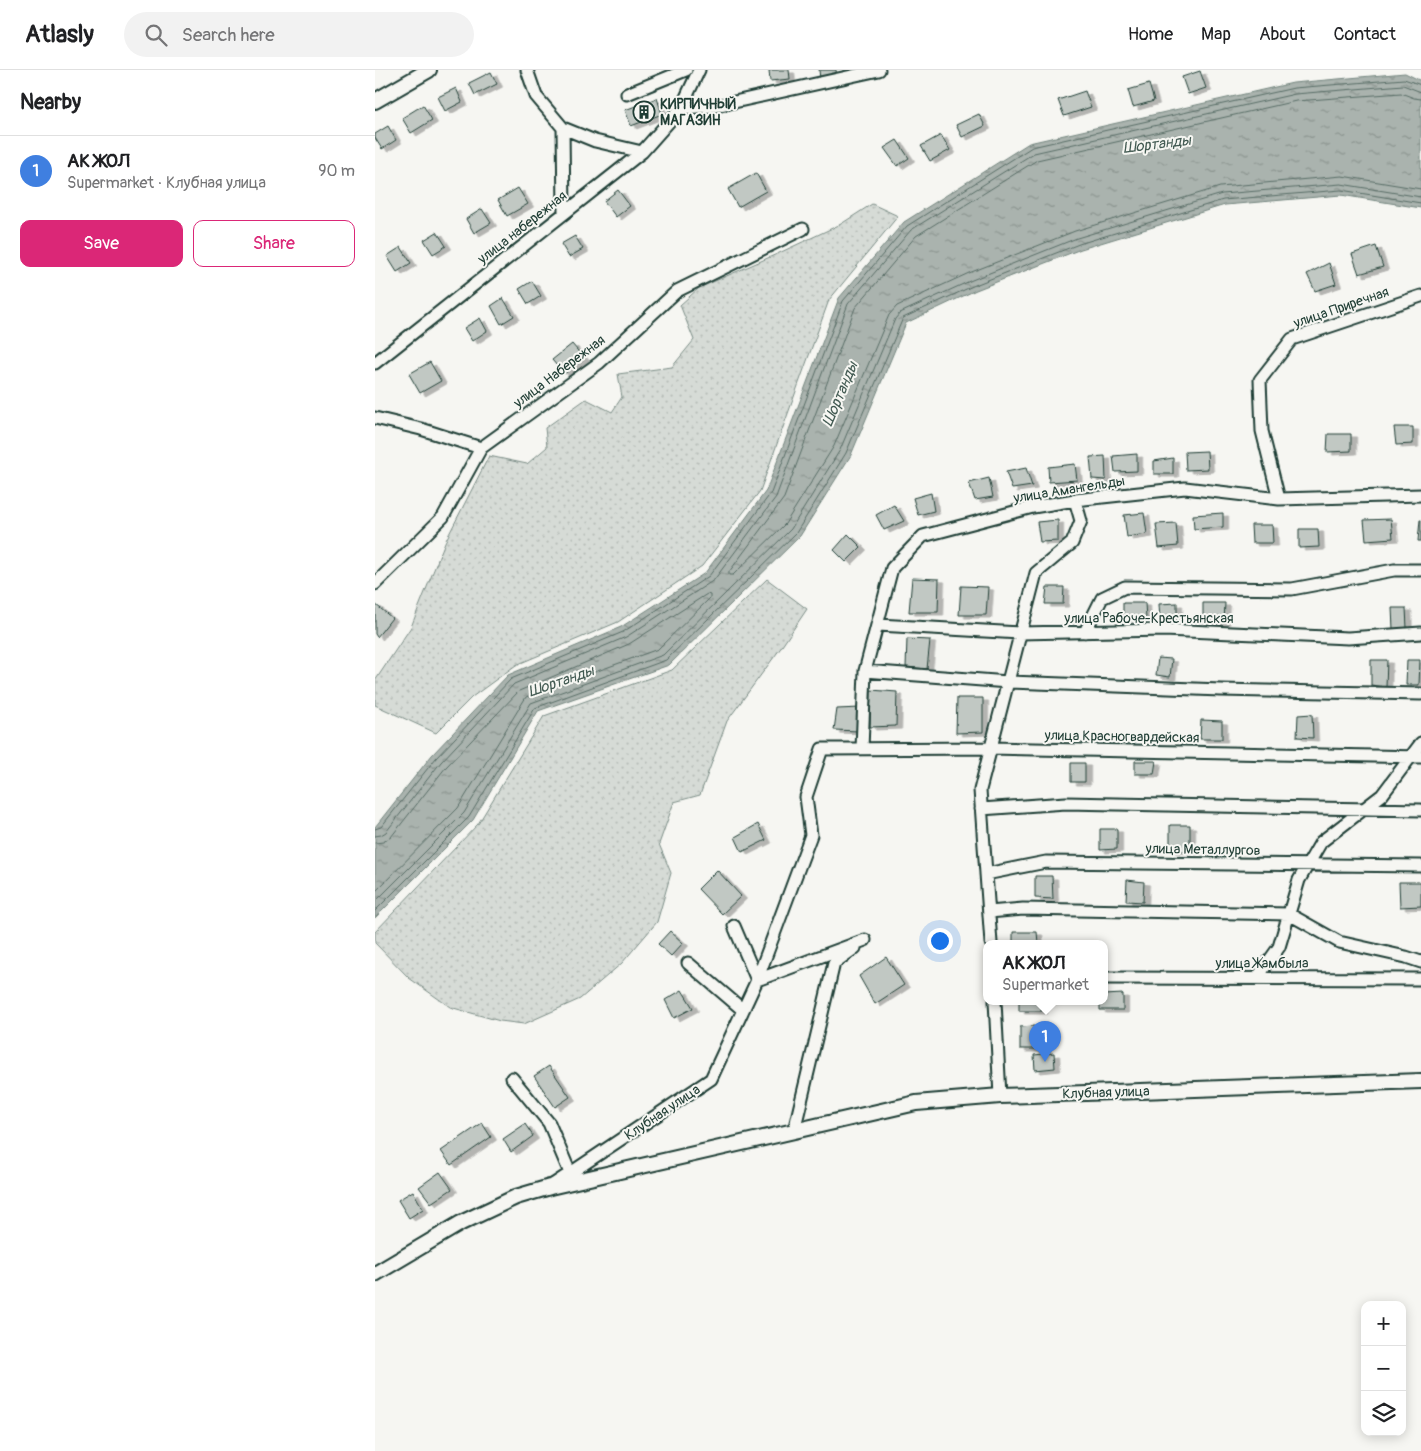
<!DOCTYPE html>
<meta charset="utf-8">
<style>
body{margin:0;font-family:Pangolin,sans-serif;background:#f2f2f2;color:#202124}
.controls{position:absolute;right:15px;bottom:15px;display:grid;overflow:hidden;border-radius:10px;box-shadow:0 2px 12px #0003}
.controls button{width:45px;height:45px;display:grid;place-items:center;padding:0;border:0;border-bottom:1px solid #e0e0e0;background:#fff;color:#202124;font:25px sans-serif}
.you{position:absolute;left:564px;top:870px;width:18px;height:18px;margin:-12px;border:4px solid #fff;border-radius:50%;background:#1a73e8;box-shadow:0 0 0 8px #1a73e833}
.badge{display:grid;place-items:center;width:32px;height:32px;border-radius:50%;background:#db2777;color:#fff;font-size:16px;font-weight:700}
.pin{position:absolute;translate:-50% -41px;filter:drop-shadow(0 1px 2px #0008)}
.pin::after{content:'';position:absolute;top:26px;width:18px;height:15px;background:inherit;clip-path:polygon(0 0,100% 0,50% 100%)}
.popup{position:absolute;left:608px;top:870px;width:125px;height:65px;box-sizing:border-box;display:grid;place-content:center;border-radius:10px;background:#fff;filter:drop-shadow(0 1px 4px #0005);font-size:16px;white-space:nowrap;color:#757577}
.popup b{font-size:19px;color:#202124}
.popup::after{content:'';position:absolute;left:50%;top:100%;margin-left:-10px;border:10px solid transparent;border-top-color:#fff}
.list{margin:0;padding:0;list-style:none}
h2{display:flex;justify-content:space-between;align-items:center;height:65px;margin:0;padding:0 20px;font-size:21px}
h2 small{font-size:16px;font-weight:400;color:#757577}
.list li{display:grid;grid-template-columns:32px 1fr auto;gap:15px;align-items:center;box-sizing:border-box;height:70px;padding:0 20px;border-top:1px solid #e0e0e0}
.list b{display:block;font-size:19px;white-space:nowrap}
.list p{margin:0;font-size:16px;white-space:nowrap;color:#757577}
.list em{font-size:16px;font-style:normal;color:#757577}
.actions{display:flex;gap:10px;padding:15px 20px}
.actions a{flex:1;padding:11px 0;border:1px solid #db2777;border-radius:10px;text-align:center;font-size:18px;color:#db2777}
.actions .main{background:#db2777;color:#fff}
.icon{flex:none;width:28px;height:28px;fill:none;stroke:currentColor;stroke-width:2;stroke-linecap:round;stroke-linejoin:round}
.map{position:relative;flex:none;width:1046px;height:1381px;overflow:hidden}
header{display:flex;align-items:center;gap:30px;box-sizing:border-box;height:70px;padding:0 25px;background:#fff;border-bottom:1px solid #e0e0e0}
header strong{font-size:24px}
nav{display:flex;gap:28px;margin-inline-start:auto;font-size:18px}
.search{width:350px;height:45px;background:#f2f2f2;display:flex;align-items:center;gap:12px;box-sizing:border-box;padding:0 18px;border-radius:28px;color:#757577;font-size:19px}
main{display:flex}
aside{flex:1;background:#fff}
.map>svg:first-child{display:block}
.grass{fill:url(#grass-dots);stroke:#7a8c85}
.water{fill:url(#water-ripples);stroke:#72847d}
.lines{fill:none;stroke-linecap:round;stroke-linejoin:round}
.shore{stroke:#576c65;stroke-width:1}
.building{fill:#c1c8c3;stroke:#1f3d34;filter:url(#shadow)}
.minor-casing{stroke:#1f3d34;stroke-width:15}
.tertiary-casing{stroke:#1f3d34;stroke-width:18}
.minor{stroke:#f6f6f2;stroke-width:11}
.tertiary{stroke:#f6f6f2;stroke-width:14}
.labels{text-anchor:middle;stroke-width:4;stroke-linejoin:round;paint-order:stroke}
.poi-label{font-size:14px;font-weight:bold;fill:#1f3d34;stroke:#f6f6f2;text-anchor:start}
.street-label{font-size:14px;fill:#1f3d34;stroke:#f6f6f2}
.water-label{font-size:15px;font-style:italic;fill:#425a52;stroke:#f6f6f2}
</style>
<header>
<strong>Atlasly</strong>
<div class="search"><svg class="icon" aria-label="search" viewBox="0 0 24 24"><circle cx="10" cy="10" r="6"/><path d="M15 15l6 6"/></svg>Search here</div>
<nav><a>Home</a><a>Map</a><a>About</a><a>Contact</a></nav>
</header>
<main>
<aside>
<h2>Nearby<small></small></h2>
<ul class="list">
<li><span class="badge" style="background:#3f7fe0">1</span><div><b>АК ЖОЛ</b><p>Supermarket · Клубная улица</p></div><em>90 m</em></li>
</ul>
<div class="actions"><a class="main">Save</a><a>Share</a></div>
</aside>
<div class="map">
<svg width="1046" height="1381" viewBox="0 0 1046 1381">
<defs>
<pattern id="grass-dots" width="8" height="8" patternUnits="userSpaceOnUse" patternTransform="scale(1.25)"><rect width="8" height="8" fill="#d6dbd6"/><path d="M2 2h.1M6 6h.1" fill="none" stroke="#b7bdb8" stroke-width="1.8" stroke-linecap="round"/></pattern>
<pattern id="water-ripples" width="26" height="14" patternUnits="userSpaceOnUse" patternTransform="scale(1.25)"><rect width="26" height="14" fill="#aab3ae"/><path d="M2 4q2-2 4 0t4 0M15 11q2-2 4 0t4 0" fill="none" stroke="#8a938e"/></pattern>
<filter id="shadow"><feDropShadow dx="5.5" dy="3" stdDeviation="0" flood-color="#0004"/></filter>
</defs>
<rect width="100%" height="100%" fill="#f6f6f2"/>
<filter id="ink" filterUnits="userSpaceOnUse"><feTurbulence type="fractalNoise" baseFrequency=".02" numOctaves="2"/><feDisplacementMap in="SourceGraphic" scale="10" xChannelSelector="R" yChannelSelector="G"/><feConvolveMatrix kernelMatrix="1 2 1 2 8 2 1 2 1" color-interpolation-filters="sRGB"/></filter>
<g filter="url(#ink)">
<!-- grass -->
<path class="grass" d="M497,134L523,146L454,230L385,421L327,496L243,552L141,595L97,627L61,663L0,635V611L36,557L70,472L114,386L152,394L172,377L170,358L211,329L237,342L247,327L243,304L297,297L319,270L305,235L324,218L402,184L466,154Z
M392,509L432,539L405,579L352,651L325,725L299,732L284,774L296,803L282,852L247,893L205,929L149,954L125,951L75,937L34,908L0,873V862L103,754L169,646L297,600Z"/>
<!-- water -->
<path class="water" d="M1030,3L1046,11V138L966,125L850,135L706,179L601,220L531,253L476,385L425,466L294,595L163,641L98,750L0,848V757L57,685L133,605L246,557L330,503L391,421L464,228L529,152L654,73L918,13Z"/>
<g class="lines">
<!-- shore -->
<path class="shore" d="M1046,29L1039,28L1026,23L921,31L662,90L541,166L480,238L409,428L354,502V505H358L410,454L459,376L514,245L522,236L594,203L700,161L845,117L967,106L1046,119
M0,759L6,757L61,688L136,609L248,562L334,506L396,423L468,231L532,156L657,77L919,18L1029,9L1046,15
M0,766L6,765L11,762L66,692L139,614L251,567L339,510L401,427L473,234L536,160L659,83L920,24L1028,15L1046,22
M0,773L8,772L16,767L71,697L144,621L254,574L332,524L335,525V528L283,579L151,627L83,738L0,822
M0,832L89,743L156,633L288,585L416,459L465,380L520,249L525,243L597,210L702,168L847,124L966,114L1046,127
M0,841L94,747L160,638L291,590L421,463L471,383L528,248L600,215L704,174L848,130L966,120L1046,133"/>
</g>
<!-- building -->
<path class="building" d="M394,0H414L415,9L395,11Z
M444,0H461L462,8L445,9Z
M825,1L831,18L813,24L807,7Z
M116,2L122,14L100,25L94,13Z
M774,14L779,31L758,37L753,20Z
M81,18L87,32L70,41L63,27Z
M710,21L716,37L689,46L683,30Z
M282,28L287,44L256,56L250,40Z
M48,35L57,50L36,63L27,48Z
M604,44L610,56L587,67L581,55Z
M13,56L21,70L7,79L0,68V64Z
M566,65L575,80L555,91L546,76Z
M522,70L534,88L522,96L509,78Z
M381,103L391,121L363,137L353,119Z
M143,118L153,134L132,146L123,130Z
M243,120L255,136L241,147L229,131Z
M107,139L116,153L99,163L91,149Z
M62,162L71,176L58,184L49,170Z
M200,166L208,179L194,187L186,174Z
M1001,176L1008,197L984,204L977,184Z
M26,177L36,193L22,202L12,186Z
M954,193L961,214L940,221L932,204Z
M157,211L166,226L153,234L144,219Z
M128,228L139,246L126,254L116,236Z
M105,248L112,261L97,271L89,258Z
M197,274L209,288L189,304L177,290Z
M55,292L66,311L45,323L34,304Z
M1019,357H1038V374L1021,375Z
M953,364H976V381L952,382Z
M832,381L833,399L811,400L810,382Z
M762,384V401L740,402L738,386Z
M730,386L731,410L717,409L715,387Z
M798,388V404H779V391Z
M700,394L702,410L674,412L673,397Z
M651,398L657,416L637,419L631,402Z
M614,408L618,427L600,430L594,413Z
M556,423L559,441L543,445L538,428Z
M519,435L529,451L509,460L501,445Z
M769,443L772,464L752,467L749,445Z
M848,443V457L819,459L818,445Z
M1016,449L1018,468L991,470L989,450Z
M683,450V471L665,472L662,452Z
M1045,450H1046V471H1043Z
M801,453L803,476L784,478L781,454Z
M876,455H897L898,473H877Z
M924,459H943L944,477L924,478Z
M473,464L486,477L471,492L459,480Z
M537,508L564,509L563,542H534Z
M586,516L613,517L611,545H584Z
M672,517H689L688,534H670Z
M748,533H770L771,549H748Z
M802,533V551H785L784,534Z
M828,533H850L849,552H828Z
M0,534L17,548L2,567L0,564Z
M1017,538H1031L1032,558L1018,559Z
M532,569L555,570L552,599L531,597Z
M783,588L797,589L795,607L781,605Z
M996,590H1012L1011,617L996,615Z
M1032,590H1045L1044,615H1031Z
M496,620L522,622L521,656L495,657Z
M582,628H608V662L581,663Z
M485,638L483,661L459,660L462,639Z
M937,644L938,668L922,667L923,645Z
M826,650L847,651V669H825Z
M760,691H781L779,704H760Z
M696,693H710V712H696Z
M383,754L391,770L367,782L360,767Z
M795,755H815V781L795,780Z
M725,759H742V779L725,780Z
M342,800L366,826L347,844L323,819Z
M660,806H677L678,829L660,828Z
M752,810L769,812L768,832L751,831Z
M1024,812H1046V836L1025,837Z
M295,861L308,873L296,886L283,874Z
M638,862H662L663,873H638Z
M511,887L529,915L500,934L484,906Z
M307,920L318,938L299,948L290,930Z
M748,924V940H725V931H729V925Z
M644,931H667V941H644Z
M659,956V972H670V979H645V957Z
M679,983L680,998L660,1000L659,985Z
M174,996L195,1027L180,1037L159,1006Z
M107,1053L116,1067L76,1095L66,1081Z
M150,1054L158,1066L136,1082L128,1069Z
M65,1102L77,1119L56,1133L44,1117Z
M38,1121L48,1139L34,1148L23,1130Z"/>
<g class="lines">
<!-- minor casing -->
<g class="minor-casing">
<path id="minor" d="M152,0L161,26L188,58L220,71L267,82
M252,24L311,0
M306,38L341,36L504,0
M188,58L189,143
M0,293L267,82L306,38L324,0
M0,348L46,359L106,378
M904,429L887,361L885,310L917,269L1046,226
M0,514L68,447L106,378L224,293L302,221L428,159
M503,555L645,563L789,560L973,568L1046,563
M710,562L727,528L750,517L917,519L1019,500H1046
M490,601L633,612L846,620L1046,624
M487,679L490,601L517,498L548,466L658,437L700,430L810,418L904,429L1046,425
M606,739L691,733L1046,740
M611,804L671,792L1046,796
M614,842L648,839L914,844L964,872L1031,887L1046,892
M359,856L382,910
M616,873L605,720L661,503L697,473L706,451L700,430
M313,893L368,940
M729,908L1046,909
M882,908L904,877L924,810L946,772L1007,725L1046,673
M382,910L436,765L431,727L447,679L616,678L1046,687
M620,931L625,1026
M137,1008L174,1053L195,1103
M419,1061L459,893L480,878
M179,1114L336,1009L382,910L490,870"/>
</g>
<!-- tertiary casing -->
<g class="tertiary-casing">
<path id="tertiary" d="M0,31L54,0
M0,1204L86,1153L141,1127L175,1117L541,1033L625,1026L1046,1011"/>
</g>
<!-- minor -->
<use href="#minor" class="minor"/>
<!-- tertiary -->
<use href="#tertiary" class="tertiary"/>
</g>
</g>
<!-- icons -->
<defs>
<g id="building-ring" transform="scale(1.125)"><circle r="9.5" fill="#f6f6f2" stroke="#1f3d34" stroke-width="1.5"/><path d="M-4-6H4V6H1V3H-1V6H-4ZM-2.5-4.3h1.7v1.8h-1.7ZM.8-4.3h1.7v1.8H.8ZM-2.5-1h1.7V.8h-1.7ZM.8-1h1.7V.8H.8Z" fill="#1f3d34"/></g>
</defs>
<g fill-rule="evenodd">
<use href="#building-ring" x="269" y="42"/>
</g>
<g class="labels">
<!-- poi labels -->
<g class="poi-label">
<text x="285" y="39">КИРПИЧНЫЙ<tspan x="285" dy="16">МАГАЗИН</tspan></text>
</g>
<!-- street labels -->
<g class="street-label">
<text transform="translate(147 157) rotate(-38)" y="5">улица набережная</text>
<text transform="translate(966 237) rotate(-19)" y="5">улица Приречная</text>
<text transform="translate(184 301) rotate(-37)" y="5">улица Набережная</text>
<text transform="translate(694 419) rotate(-9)" y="5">улица Амангельды</text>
<text x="774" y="553">улица Рабоче-Крестьянская</text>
<text transform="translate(747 666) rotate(1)" y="5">улица Красногвардейская</text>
<text transform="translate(828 779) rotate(1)" y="5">улица Металлургов</text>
<text x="887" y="898">улица Жамбыла</text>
<text transform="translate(731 1022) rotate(-2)" y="5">Клубная улица</text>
<text transform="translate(287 1042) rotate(-34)" y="5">Клубная улица</text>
</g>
<!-- water labels -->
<g class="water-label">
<text transform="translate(782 74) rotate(-7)" y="5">Шортанды</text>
<text transform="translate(465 324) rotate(-67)" y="5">Шортанды</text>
<text transform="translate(186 611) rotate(-19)" y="5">Шортанды</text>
</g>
</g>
</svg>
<div class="controls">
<button>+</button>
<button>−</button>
<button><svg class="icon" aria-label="layers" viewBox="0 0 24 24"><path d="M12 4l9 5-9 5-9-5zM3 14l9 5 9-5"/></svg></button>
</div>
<div class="you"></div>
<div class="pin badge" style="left:670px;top:992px;background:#3f7fe0">1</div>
<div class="popup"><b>АК ЖОЛ</b>Supermarket</div>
</div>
</main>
